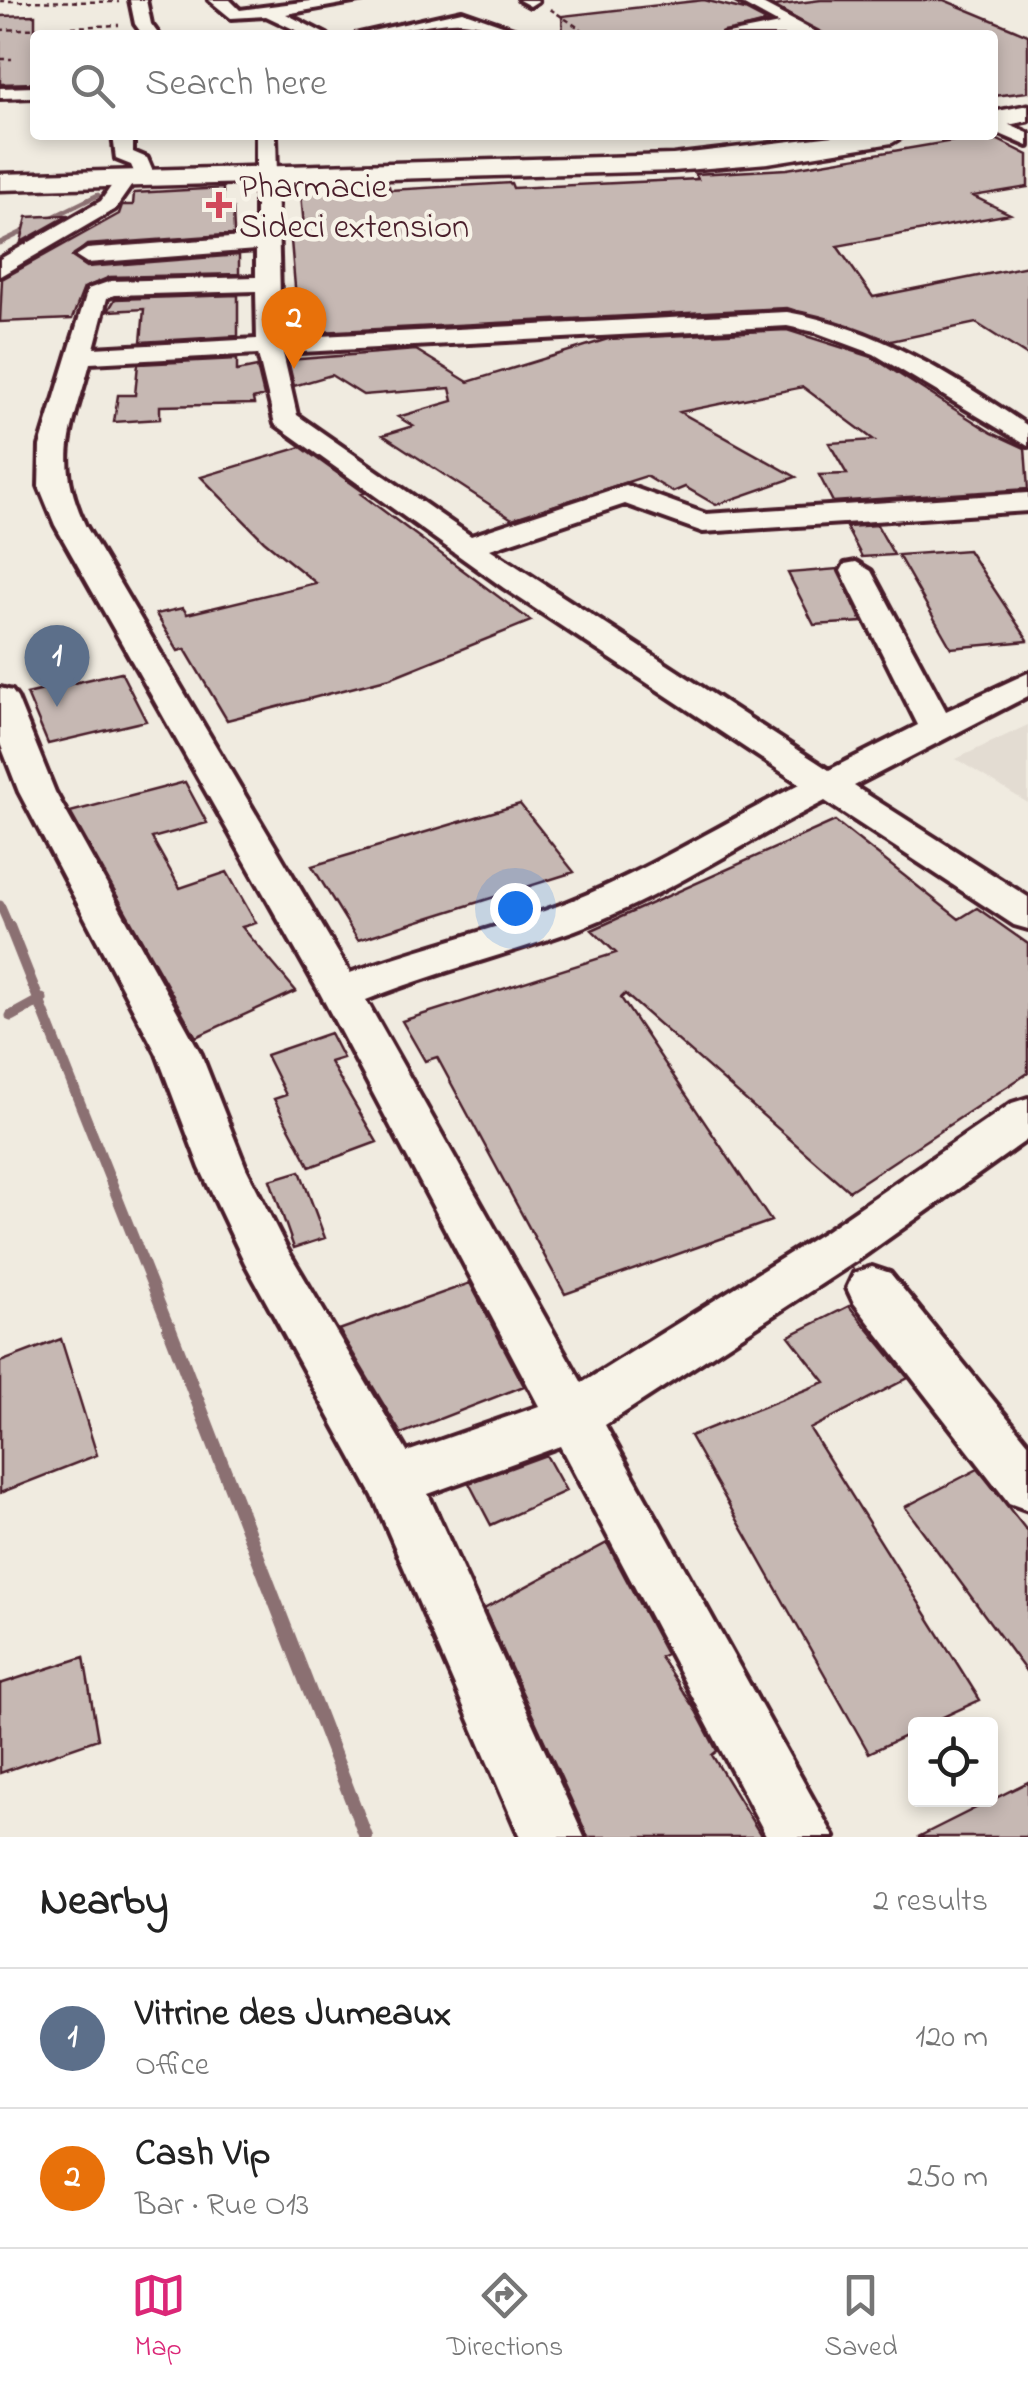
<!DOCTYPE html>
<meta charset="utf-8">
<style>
body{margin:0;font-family:"Indie Flower",sans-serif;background:#f2f2f2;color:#222}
.controls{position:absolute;right:30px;bottom:30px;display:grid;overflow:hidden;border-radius:10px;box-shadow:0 5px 15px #0003}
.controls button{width:90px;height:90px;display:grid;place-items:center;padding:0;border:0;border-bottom:2px solid #e0e0e0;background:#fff;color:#222;font:50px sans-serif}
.you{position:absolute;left:515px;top:908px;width:35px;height:35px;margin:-25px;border:8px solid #fff;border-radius:50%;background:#1a73e8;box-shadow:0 0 0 15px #1a73e833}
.badge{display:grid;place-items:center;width:65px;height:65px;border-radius:50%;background:#db2777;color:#fff;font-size:32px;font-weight:700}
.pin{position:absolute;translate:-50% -82px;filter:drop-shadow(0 2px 5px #0008)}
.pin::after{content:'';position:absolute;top:52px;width:35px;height:30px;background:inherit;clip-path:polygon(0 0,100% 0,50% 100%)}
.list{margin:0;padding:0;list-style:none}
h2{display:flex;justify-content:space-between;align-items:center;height:130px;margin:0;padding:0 40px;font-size:42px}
h2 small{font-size:32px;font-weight:400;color:#767676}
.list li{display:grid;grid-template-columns:65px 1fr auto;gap:30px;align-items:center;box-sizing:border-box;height:140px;padding:0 40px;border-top:2px solid #e0e0e0}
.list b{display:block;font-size:38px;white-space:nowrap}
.list p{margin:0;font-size:32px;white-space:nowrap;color:#767676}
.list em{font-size:32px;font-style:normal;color:#767676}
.icon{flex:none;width:55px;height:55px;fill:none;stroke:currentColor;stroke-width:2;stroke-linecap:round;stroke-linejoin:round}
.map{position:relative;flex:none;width:1028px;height:1837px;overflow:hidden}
.search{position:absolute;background:#fff;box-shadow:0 5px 15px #0003;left:30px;right:30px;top:30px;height:110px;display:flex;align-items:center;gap:25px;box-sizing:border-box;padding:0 35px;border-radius:10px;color:#767676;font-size:38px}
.sheet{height:410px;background:#fff}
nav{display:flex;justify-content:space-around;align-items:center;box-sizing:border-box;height:140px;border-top:2px solid #e0e0e0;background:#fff;font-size:28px;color:#767676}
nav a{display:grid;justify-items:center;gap:5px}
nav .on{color:#db2777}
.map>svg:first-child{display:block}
.built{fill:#e3dcd2}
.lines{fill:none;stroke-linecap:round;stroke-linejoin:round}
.stream-far3{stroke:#8b6f72;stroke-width:5}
.stream-far2{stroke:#8b6f72;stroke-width:9}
.stream-far1{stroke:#8b6f72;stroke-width:11}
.stream{stroke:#8b6f72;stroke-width:14}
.building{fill:#c6b8b3;stroke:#4a1f2b;stroke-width:2.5}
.minor-casing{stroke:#4a1f2b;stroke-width:8}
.secondary-casing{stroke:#4a1f2b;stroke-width:7}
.path{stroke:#4a1f2b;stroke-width:2.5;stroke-dasharray:5 4;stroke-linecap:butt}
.minor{fill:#f7f3e8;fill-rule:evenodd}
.secondary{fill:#f7f3e8;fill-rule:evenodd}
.poi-dot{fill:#d1495b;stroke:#f7f3e8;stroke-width:4}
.labels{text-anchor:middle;stroke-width:9;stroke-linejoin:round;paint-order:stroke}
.far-poi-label{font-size:35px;fill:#4a1f2b;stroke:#f7f3e8;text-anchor:start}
</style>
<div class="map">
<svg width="1028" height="1837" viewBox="0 0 1028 1837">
<rect width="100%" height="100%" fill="#f0ebe0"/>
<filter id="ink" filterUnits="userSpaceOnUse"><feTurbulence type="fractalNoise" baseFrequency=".01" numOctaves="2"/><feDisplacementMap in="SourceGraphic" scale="20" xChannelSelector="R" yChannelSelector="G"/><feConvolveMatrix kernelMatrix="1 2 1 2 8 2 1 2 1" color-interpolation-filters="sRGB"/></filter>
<g filter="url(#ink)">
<!-- built -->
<path class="built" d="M1028,725V803L956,759Z"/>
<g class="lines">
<!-- stream-far3 -->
<path class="stream-far3" d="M0,243L98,195"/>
<!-- stream-far2 -->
<path class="stream-far2" d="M0,905L10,928"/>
<!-- stream-far1 -->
<path class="stream-far1" d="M9,925L170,1330
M11,1016L42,999"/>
<!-- stream -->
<path class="stream" d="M169,1327L366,1837"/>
</g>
<!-- building -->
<path class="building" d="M704,0L745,10L768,22L719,35H563L562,16Z
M821,0H944L1028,35V92L993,96V35H824L774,6Z
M35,15V83L0,84V16Z
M988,135L1028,155V187L973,196L1010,214L837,246L873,297L1028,266V356L976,323L891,341L787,308L299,333L290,229L304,228L301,193L389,186L390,190L511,183L513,188L698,179L695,174L787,169Z
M223,188V210L233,209L234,232L239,234L87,245L72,257L87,267L239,255V274L110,277L84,288L72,319L0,322L2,279L119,214L122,205H133L134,193Z
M69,215L21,242L27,217Z
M238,295V336L141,342L144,309L108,311L115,299Z
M787,330L872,357L992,433L1025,448L1028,489L833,502L819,475L847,474L829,443L874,440L803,387L680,412L796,477L716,505L685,487L673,492L646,476L512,519L383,435L413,426L398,417L453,401L450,388L363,395L331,375L294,386L288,360L416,350L468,382L608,339Z
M237,359V371L257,367L264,396L253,399L254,404L160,406V419L114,422L118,395H135L138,364Z
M301,447L365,493L361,494L531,621L390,678L227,720L185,649L178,651L156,614L183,608L187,614L316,583L264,541L201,477Z
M877,525L894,555L862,557L846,527Z
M968,550L1028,640V641L951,648L898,555Z
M838,569L862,622L814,625L788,573Z
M121,672L146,721L48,744L27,694Z
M185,782L207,823L152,838L180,888L227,872L256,923L242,927L296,991L196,1037L70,812Z
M520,804L574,872L358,940L312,866Z
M835,821L959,919L977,908L1028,944V1073L849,1191L625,994L621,998L771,1221L565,1294L437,1057L425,1061L402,1021L616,953L592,930Z
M330,1033L343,1058L330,1062L377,1142L310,1167L274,1099L286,1095L266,1055Z
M300,1171L325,1238L294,1248L270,1180Z
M470,1283L524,1386L401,1434L339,1330Z
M849,1306L908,1378L810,1429L980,1700L928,1724H916V1731L869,1753L690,1436L825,1382L789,1336Z
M61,1339L97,1455L0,1493V1362Z
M546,1455L566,1491L491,1525L469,1483Z
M978,1469L1028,1532V1674L905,1507Z
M607,1543L666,1654L660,1657L696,1711L717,1751L712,1755L762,1837H588L484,1609Z
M84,1657L98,1739L0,1773V1684Z
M1028,1782V1837H918Z"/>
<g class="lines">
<!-- minor casing -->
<g class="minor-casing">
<path id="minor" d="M130,0H146L151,24L159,35H143L135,24Z
M209,0H230L240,10L318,0H364L286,14L327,35H306L266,16L231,18Z
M519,0H537L538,1L530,6Z
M735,0H755L821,35H723L779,24Z
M462,11L531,35C506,35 487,24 463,22C439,19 387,35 355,35Z
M35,87V97L0,98V88Z
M993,118L1028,133V146L993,131Z
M113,135H133V152L147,158L153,172L150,176H136L131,165L116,159Z
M256,135H276L281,338L787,312C879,328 951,375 1028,426V446L874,354L815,332L787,326L283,353L297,415L471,536L626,485L706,514L1028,493V511L703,532L625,504L490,549L829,770L918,725L841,571L845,564L856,562L871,571L946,711L1028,673V696L854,786L1028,897V929L1014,925L825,801C743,843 662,898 575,930C506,955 435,972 366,1000L582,1383L824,1232L1012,1103L1028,1098V1139L858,1260L605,1425L834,1837H767L560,1446L428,1494L584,1837H520L373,1496L245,1263L200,1168L157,1054L19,792L0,743V688L12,691L17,698L55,792L201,1054L246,1168L287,1249L407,1452L539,1406L320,993L55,525L39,486L40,446L88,289L111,281L256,277V250L87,263L76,256L87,249L256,236ZM256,291L257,339L94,348L107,298L114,295ZM258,354L275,424L504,588L800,784C717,826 635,879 547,910C482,933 415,949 350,973L85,525C54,458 72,431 90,363Z
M126,173L136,179L115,209L0,276V259L101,201L119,175Z
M872,1267L890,1273L1028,1443V1510L1009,1503L854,1303L847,1288L854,1273Z"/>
</g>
<!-- secondary casing -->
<g class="secondary-casing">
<path id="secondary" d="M1028,105V121L993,128V112Z
M842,135H905L892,143L768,163L673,171L0,190V174L673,155Z"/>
</g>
<!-- path -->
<path class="path" d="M0,1L119,2
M550,9L590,35
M0,30L119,25
M0,59H12"/>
<!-- minor -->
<use href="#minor" class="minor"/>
<!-- secondary -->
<use href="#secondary" class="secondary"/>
</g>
</g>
<!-- markers -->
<path class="poi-dot" d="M214 190h10v10h10v10h-10v10h-10v-10h-10v-10h10z"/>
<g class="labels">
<!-- far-poi labels -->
<g class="far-poi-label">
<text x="239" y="197">Pharmacie<tspan x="239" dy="40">Sideci extension</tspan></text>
</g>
</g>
</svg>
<div class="controls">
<button><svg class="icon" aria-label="locate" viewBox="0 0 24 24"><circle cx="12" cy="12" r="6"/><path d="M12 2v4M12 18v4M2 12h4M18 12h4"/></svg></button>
</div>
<div class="you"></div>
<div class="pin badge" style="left:57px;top:707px;background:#5c6f8a">1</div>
<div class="pin badge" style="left:294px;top:369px;background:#e8710a">2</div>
<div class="search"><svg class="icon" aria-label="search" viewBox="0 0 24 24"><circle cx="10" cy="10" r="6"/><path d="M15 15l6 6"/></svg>Search here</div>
</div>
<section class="sheet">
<h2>Nearby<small>2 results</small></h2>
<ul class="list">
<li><span class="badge" style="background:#5c6f8a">1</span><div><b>Vitrine des Jumeaux</b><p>Office</p></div><em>120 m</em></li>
<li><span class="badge" style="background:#e8710a">2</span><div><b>Cash Vip</b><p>Bar · Rue O13</p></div><em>250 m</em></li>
</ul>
</section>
<nav>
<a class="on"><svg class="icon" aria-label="map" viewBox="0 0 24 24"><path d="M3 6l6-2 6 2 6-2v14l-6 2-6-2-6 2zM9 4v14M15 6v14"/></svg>Map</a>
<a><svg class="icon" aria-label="directions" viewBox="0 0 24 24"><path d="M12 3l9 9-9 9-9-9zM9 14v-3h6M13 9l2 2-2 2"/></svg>Directions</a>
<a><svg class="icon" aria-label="saved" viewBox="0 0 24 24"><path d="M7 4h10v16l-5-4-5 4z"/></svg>Saved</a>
</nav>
